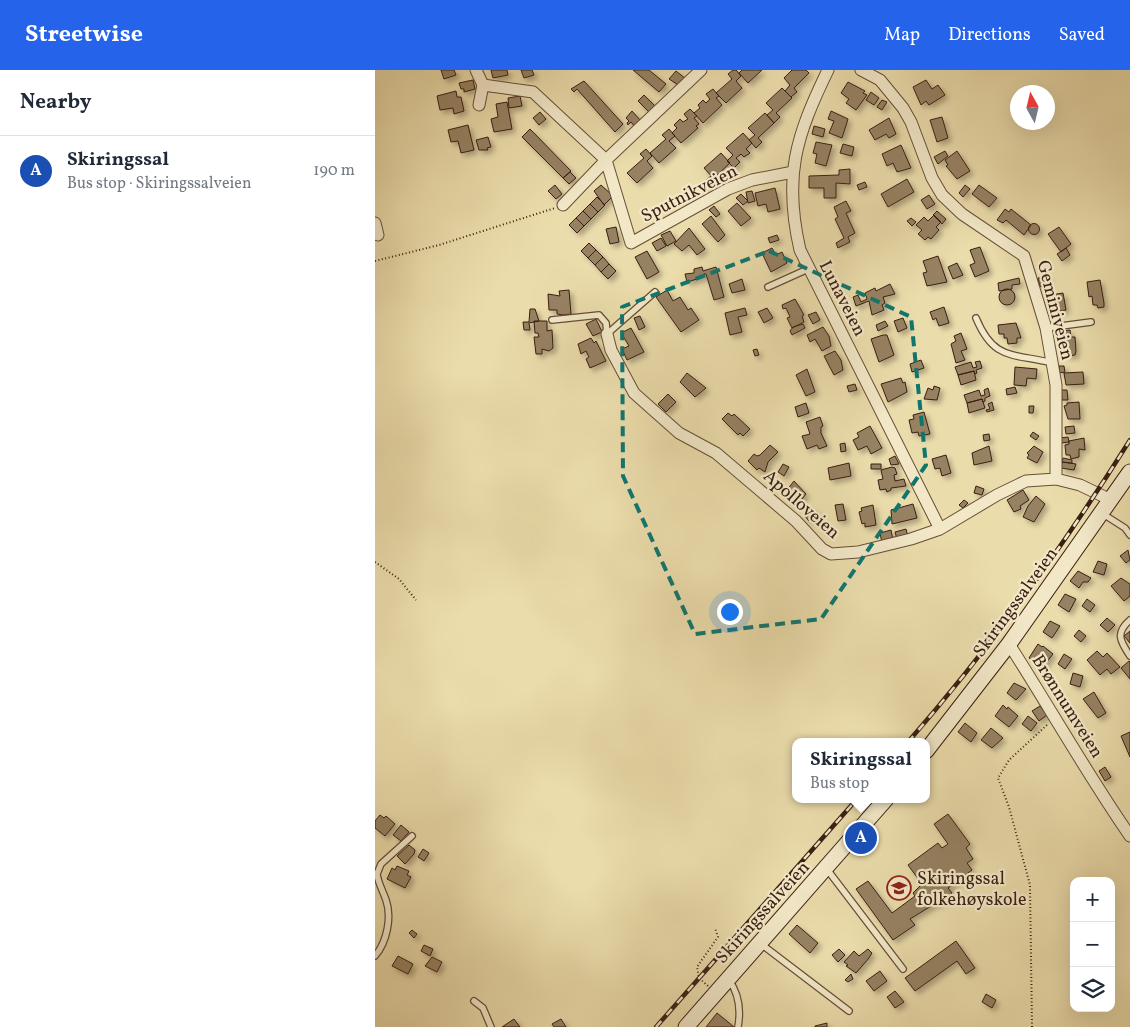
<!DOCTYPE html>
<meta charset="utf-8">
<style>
body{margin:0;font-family:Vollkorn,serif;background:#f6f6f7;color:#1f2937}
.controls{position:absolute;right:15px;bottom:15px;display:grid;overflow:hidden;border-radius:10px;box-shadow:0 5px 20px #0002}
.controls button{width:45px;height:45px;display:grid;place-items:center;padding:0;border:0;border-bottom:1px solid #e0e1e3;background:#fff;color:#1f2937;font:25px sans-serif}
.compass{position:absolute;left:635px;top:15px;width:45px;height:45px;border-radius:50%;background:#fff;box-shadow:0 5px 20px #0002;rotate:352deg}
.you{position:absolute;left:354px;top:541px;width:18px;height:18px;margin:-12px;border:4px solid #fff;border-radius:50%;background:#1a73e8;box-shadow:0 0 0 8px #1a73e833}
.badge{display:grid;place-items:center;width:32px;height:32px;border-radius:50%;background:#2563eb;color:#fff;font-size:16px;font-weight:700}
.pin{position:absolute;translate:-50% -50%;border:2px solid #fff;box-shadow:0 1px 5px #0006}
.popup{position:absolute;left:417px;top:668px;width:138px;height:65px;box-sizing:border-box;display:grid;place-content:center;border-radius:10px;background:#fff;filter:drop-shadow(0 1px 4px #0005);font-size:16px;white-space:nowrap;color:#747a83}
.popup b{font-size:19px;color:#1f2937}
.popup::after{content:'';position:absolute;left:50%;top:100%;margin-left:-10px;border:10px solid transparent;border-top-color:#fff}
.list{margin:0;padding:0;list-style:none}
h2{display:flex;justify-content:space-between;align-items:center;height:65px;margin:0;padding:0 20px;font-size:21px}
h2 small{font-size:16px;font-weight:400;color:#747a83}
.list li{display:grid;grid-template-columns:32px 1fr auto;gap:15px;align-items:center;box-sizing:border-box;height:70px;padding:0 20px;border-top:1px solid #e0e1e3}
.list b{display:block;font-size:19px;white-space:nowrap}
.list p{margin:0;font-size:16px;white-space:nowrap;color:#747a83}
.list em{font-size:16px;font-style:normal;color:#747a83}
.icon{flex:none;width:28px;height:28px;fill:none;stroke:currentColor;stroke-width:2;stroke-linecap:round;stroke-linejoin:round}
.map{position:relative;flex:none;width:755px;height:957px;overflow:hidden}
header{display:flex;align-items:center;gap:30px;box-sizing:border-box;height:70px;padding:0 25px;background:#2563eb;color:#fff}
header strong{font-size:24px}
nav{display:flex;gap:28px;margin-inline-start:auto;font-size:18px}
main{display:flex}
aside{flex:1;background:#fff}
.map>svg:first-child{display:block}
.building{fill:#968162;stroke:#3a1f12;filter:url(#shadow)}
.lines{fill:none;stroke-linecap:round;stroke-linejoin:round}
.service-casing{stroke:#664e38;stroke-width:8}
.minor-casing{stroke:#664e38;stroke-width:13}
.secondary-casing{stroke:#3a1f12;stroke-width:17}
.path{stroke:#3a1f12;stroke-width:2;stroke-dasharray:1 2.5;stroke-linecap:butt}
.service{stroke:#f2e8c8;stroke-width:5.5}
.minor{stroke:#f2e8c8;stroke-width:11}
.secondary{stroke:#f2e8c8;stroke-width:15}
.rail-casing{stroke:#3a1f12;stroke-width:4.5}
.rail{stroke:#f2e8c8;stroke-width:2.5;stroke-dasharray:8;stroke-linecap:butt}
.marked{fill:none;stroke:#0f766e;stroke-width:4;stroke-dasharray:10 6;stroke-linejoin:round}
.labels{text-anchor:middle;stroke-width:4.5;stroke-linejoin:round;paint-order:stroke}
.street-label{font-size:18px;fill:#3a1f12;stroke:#f2e8c8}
.poi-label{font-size:18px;fill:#3a1f12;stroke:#f2e8c8;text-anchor:start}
</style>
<header>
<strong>Streetwise</strong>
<nav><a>Map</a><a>Directions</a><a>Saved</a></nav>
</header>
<main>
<aside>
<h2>Nearby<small></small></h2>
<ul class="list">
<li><span class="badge" style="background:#1a4fb4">A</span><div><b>Skiringssal</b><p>Bus stop · Skiringssalveien</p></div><em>190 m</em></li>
</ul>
</aside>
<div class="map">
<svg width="755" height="957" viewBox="0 0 755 957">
<defs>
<filter id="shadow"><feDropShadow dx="3.5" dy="3.5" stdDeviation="2.5" flood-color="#0004"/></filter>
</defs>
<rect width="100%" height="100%" fill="#ebdcab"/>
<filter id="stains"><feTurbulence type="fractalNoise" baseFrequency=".004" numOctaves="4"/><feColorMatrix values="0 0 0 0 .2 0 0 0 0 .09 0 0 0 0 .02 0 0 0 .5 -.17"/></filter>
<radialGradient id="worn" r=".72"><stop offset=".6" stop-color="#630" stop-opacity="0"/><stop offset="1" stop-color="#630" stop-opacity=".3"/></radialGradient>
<!-- building -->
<path class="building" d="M66,0H79L81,5L69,9Z
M116,0H132L133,5L118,8Z
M146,0H157L159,5L149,8Z
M258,0H274L291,14L284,22Z
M358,0H361L366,6L361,11L367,18L351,33L341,23L357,9L353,4Z
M367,0H387L373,13L364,3Z
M417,0H431L434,3L419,18L422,22L416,27L410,21L415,15L409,8Z
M301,1L311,9L305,16L294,9Z
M98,10L100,19L89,22V19H86L84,13Z
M551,10L557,19L563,15L570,25L554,35L551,31L546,35L538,17Z
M209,11L248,54L240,62L202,19L199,22L196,19Z
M473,12L490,21L488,23L492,25L481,40L471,33L474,29L466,23Z
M407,18L417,28L401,43L405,47L399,53L392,45L398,40L391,33Z
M338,19L344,26L341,28L347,35L328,53L319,43L325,38L323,35L328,30L331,33L335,29L331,24Z
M81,21L82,27H86L89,41L79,44L78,38L65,40L62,26Z
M496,22L504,28L499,35L491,30Z
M269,25L281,37L275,43L263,31Z
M145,26L147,36L134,38L133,28Z
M507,30L512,32L507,40L502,37Z
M132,32L137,59L119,62L116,49L123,47L121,34Z
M315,39L322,46L319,48L324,54L321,56L323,58L306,73L297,63L302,58L299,55L305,49L308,52L313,49L309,44Z
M257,41L266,51L260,57L256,52L253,55L252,53L254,51L251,48Z
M456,41L473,49L467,68L454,63L459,51L453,49Z
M165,42L171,49L164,55L158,48Z
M390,43L399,53L383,68L387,72L381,78L374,70L380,65L373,58Z
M567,47L573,68L562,72L555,50Z
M514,48L521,64L514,68L511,64L500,70L494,60Z
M93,55L99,80L86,83L83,71L76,72L73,60Z
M439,56L450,59L448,67L437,64Z
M155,59L196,101L188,108L147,67Z
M294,59L300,66L294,71L301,78L284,93L275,83L291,69L287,65Z
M368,63L377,73L371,79L375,83L369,87L366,84L361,88L365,92L359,98L352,91L358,85L351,78Z
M113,67L116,77L112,78L113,80H104L101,70Z
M441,72L457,75L451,96L440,93L442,84L438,83Z
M468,74L479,77L477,86L465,83Z
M526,75L536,98L522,102L518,93L512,96L507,84Z
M271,79L277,86L272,91L278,98L262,113L252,103L269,88L265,84Z
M570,81L573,86L563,94L559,87Z
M582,81L595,101L582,109L571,96L573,95L570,90Z
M346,83L355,93L339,108L343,112L337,119L330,111L336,106L338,108L329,98Z
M475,99V114L461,113V128H449V118H434V106L464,105V100Z
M195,102L201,108L194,114L188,108Z
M532,109L539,122L513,137L506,124Z
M490,112L492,117L484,120L482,115Z
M180,115L187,124L181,129L173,121Z
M226,115L238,126L229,135L219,121Z
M590,115L595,119L588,127L584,123Z
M604,115L622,128L614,137L597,124Z
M400,118L405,139L393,142L391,134L383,136L380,123Z
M377,121L380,131L373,133L371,122Z
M366,124L373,131L368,135L361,128Z
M554,125L560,134L552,139L546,130Z
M222,127L230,135L223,142L215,134Z
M471,131L476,141L471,143L480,163L473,167L475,172L463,178L461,173L469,168L460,149L463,147L459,137Z
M362,133L376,148L366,156L353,141Z
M215,134L223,142L216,149L208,141Z
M339,136L345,144L341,147L334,140Z
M630,139L634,142L636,139L656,155L649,165L631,150L628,153L622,150Z
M208,141L216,149L209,156L201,148Z
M562,141L571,149L567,154L558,145Z
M559,145L566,152L561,157L564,160L556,169L553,167L550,170L543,164L547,160L541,155L549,147L553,151Z
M336,146L350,165L343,172L327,154Z
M201,148L209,156L202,163L194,155Z
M536,148L541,152L537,156L532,151Z
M653.5 159a5.5 5.5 0 1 1 11 0a5.5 5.5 0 1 1-11 0Z
M241,157L244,172L235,174L231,159Z
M684,157L696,174L686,182L673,164Z
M314,158L330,179L322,185L314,175L307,181L299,174Z
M295,161L301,171L292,176L286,165Z
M402,165L404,170L395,173L393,168Z
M286,168L291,176L282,181L277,173Z
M214,173L221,180L213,188L206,181Z
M605,177L614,201L600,207L595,195L600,193L595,180Z
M397,178L401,185L407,182L412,193L396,202L387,183Z
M691,178L695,185L687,191L682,184Z
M221,180L228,187L220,195L213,188Z
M272,181L284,202L272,209L260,187Z
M563,186L572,212L552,216L548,203L552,202L548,191Z
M228,187L234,194L226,202L220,195Z
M582,193L588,205L578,209L573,197Z
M234,194L241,201L233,209L226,202Z
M327,197L328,201L341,197L349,227L339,230L331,204H329V207L312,212L310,204L319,203V199Z
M672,207L673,212L665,217L663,208Z
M644,208L645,214L637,215V219L624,221L623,213Z
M367,209L370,220L357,223L354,214Z
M725,210L729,233V237L723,238L722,235H718L717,226L714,227L712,212Z
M515,214L520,224L508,227L510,233L507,235L509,240L497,245L494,231L481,236L478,227L483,225L486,232L492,229L490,223L500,218L501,221Z
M624 227a8 8 0 1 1 16 0a8 8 0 1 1-16 0Z
M194,220L196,244L188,245L182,244V240H174L173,224L185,226L184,221Z
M292,220L298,231L305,227L313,240L316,238L324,250L306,262L281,227Z
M688,223L691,240L679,242L676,225Z
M420,229L429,245L427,246L429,252L417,258L412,248L415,247L411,238L408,239L407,235Z
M569,237L574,253L564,256L561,248L558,250L555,242Z
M370,238L372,245L363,247L367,262L355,265L350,243Z
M392,238L398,248L389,253L383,242Z
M155,239H160L164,251L154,253L155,260H149L148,252H154Z
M441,242L445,250L438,254L433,245Z
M265,246L270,257L264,260L259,248Z
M528,248L532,258L523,262L519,251Z
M221,249L227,262L218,266L211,254Z
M159,251H172V261L177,260L178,278L174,281L167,279V284H161L159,267H164L163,263H160Z
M510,251L513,256L503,261L501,255Z
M641,253L646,268H642V273L633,274L632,268H629V264H624L623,255Z
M428,254L430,258L417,265L415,261L418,257Z
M448,257L454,266L456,276L447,281L440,269L435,272L432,265Z
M256,258L269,282L252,290L247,279L254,276L246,263Z
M695,260L696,267H700L701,281L700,285L692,286L687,261Z
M586,263L592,279L586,281L590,290L581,293L576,274L581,271L579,266Z
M508,265H512L519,285L504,292L496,269Z
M216,268L219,273L221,271L231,291L215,298L211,289L214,287L211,281L206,284L203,274Z
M382,279L384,285L380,286L378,280Z
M460,281L466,290L468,300L459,305L449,286Z
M546,290L549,298L537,302L535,294Z
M605,291L607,298L601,300L602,303L600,304L599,301L583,305L580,297L596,292L598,298L602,297L600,292Z
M684,296H689L690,302L684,303Z
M640,297L662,299L661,309L652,308L651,316L639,315Z
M432,299L440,322L431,326L421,305Z
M599,301L601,310L586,315L583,305Z
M708,302L709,314L691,315L689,303Z
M312,303L331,318L320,327L305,312Z
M526,308L528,313L530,312L532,322L513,332L506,314Z
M480,314L482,320L474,322L472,316Z
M559,316L565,318L562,330L549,329L553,318L558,320Z
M640,317L642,323L632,325L631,319Z
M613,318L615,326L610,328V331L608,332L607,329L592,333L589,325L604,320L606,326L610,325L609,320Z
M686,320H692L693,330H687Z
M293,324L301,332L291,342L283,334Z
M607,329L610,338L594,343L592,333Z
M617,332L619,340L612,342L611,340L615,339L613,334Z
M704,332L705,349H693L689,336L692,335V333Z
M431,333L434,343L423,347L420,337Z
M654,336H659L658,343H654Z
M549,342L555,364L544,366L543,362L537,363L534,350L539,349L538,345Z
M353,343L357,346L359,344L375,359L368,366L365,363L363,365L347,349Z
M445,347L448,356L446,357V363L452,376L444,379L442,375L432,379L427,366L435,364L431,352Z
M495,356L507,378L496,384L492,376L483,380L478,370L484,367L482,363Z
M699,356L700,363L691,364L690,357Z
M658,362L664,366L661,370L655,366Z
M614,364L615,370L609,371L608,365Z
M693,367L694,372L686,373L685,368Z
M709,368L710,380L704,379V387L696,389L695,385H691L690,375L694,374V371Z
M470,373L471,381L466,382L465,374Z
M395,375L403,382L393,392L390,402L384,398L382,400L373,391L379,384L382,386L385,385Z
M614,376L617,391L599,395L597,383Z
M659,376L668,382L662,393L652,388L654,385L652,383Z
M571,385L576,403L567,406L565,398L560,399L557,389Z
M520,386L524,394L516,395L514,389Z
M688,388L697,390V393L687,392Z
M687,392L701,394L699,400L686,398Z
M474,393L476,406L455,410L453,398Z
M408,394L414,397L409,406L403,402Z
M496,394H506V399H496Z
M517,397L520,398L522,404L519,405L520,411L529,409L531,416L516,418V420L512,422L511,419L505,420L503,410L508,409L506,400Z
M419,411L431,424L422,435L412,429L415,425L411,421Z
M601,416L609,419L607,425L599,423Z
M648,420L654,430L645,436L646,439L639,442L632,430Z
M661,426L670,434L659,452L648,447L653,436Z
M589,430L593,433L588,438L584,435Z
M468,434L471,450L463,451L460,435Z
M538,434L542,448L517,454L516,440Z
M498,435L501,455L490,457V453L487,454L484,442L487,441L486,438Z
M437,438L442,443L434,451L429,445Z
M531,459L533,467L522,469L520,462Z
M516,460L518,470L507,473L505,463Z
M753,480L755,490L751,493L745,486Z
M723,491L732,494L729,505L718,502Z
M703,501L716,508L713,512H708L704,518L695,511Z
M746,508L755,514V526L749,531L736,516Z
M690,524L701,529L694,542L683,535Z
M712,529L720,535L715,542L707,536Z
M732,548L740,555L733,562L725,555Z
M675,551L685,556L677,568L668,562Z
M704,560L711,566L706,572L699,566Z
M755,561V573L749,566Z
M663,574L667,577L668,576L678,584L667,598L654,588Z
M722,581L728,587L732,583L745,597L736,604L732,599L725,605L712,590Z
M689,584L697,589L690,599L683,594Z
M754,591L755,592V609L746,598Z
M698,603L708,606L705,617L695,614Z
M639,613L651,619L641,630L632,623Z
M719,622L731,643L723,648L708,629Z
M628,635L632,639L633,637L643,646L634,657L620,646Z
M665,636L672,645L664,651L657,641Z
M653,646L662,653L656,661L647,654Z
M590,653L602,663L596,672L583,662Z
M616,658L628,668L617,678L606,670Z
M755,662V687L746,666Z
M730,697L736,707L730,711L724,701Z
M573,744L595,774L591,778L598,789L592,793L597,800L573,818L577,823L562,834L560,831L561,833L535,849L540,855L518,870L481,819L493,811L517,843L540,826L538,823L547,814L533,795L563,773L567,778L573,774L559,754Z
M5,745L9,748L11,746L20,754L10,766L0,758V751Z
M26,755L34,762L26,771L18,765Z
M34,775L40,780L39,784L30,794L22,786Z
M48,779L54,783L49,791L43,787Z
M22,796L34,801L32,805L36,807L30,818L12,809L17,798L20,800Z
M422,855L443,873L435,883L414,864Z
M37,860L42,864L39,868L34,863Z
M581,871L600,898L591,904L582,891L540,921L530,908Z
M49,875L58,879L55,886L46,881Z
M464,879L470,885L463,892L457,885Z
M493,879L497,883L494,888L481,903L471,896L473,895L469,892L479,881L484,886Z
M23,886L38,894L33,904L17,896Z
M57,887L67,892L62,902L50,896Z
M505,901L512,911L499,921L491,911Z
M476,904L478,909L473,912L470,910Z
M520,921L529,932L520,938L512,927Z
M611,924L621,930L617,938L607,932Z
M342,943L359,957H331Z
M139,949L145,957H127Z
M186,949L191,957H179L177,954Z
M452,953V957H440V956Z"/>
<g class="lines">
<!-- service casing -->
<g class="service-casing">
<path id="service" d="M393,217L433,199
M601,248C619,291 637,283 678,293
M177,250L224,245L231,253L232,264
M671,258L716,252
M232,264L280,222
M728,444L750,458L755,465
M755,550C740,563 745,571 755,586
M451,798L528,899
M386,874L474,941
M0,886C12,872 17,847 11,830C8,821 3,813 2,804L6,794L37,766
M354,910C364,924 366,940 363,957
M99,931L108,938L116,957"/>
</g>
<!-- minor casing -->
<g class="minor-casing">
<path id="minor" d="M101,0L108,15L104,35
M326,0L231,90L256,173L353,119L377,110L418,102
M453,0C421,66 408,106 425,180L565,459
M486,0L505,10L528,38L536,52L557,108L567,125L587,144L649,186L671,258L681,315V409
M108,15L158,22L231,90L188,135
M0,153L3,165
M232,264L236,280L259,323L304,363L341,383L421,451L447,479L456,484L483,482L536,469L565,459L622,425L651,411L681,409L705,415L736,430
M634,574C675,638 712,704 755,766"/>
</g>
<!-- secondary casing -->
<g class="secondary-casing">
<path id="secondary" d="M551,681L634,574L755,402
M311,957L511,729"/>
</g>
<!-- path -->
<path class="path" d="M0,191L64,175L180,138
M0,492L24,509L41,530
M333,916L324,908L322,897L343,867L340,858
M657,957L655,815L634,737L623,708L634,690L673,654"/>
<!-- service -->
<use href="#service" class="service"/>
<!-- minor -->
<use href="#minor" class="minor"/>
<!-- secondary -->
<use href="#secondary" class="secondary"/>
<!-- rail casing -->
<g class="rail-casing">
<path id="rail" d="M533,672C615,578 688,477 755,370
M281,957L482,729"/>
</g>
<!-- rail -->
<use href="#rail" class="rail"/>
</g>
<!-- marked area -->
<path class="marked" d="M394,181L536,247L551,395L446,549L320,564L248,406L247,237Z"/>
<!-- icons -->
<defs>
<g id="school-ring" transform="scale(1.25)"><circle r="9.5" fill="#f2e8c8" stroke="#8f2418" stroke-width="1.5"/><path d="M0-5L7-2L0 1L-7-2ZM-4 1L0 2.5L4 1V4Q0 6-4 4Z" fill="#8f2418"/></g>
</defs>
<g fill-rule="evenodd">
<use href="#school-ring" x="524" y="818"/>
</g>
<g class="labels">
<!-- street labels -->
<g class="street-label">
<text transform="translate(314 123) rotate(-27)" y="6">Sputnikveien</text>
<text transform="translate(468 228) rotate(63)" y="6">Lunaveien</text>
<text transform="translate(681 240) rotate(76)" y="6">Geminiveien</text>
<text transform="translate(427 434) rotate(41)" y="6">Apolloveien</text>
<text transform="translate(640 532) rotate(-54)" y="6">Skiringssalveien</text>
<text transform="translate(693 636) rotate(58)" y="6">Brønnumveien</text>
<text transform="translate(387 842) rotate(-48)" y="6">Skiringssalveien</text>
</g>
<!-- poi labels -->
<g class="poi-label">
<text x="542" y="814">Skiringssal<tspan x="542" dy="21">folkehøyskole</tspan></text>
</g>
</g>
<rect width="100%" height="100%" filter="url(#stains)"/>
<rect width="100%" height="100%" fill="url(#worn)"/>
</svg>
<div class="controls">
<button>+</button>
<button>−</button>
<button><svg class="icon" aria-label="layers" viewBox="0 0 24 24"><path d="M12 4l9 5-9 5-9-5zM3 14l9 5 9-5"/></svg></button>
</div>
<svg class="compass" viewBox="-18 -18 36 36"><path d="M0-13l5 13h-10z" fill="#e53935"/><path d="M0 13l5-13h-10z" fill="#747a83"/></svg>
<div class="you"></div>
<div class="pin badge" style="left:486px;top:768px;background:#1a4fb4">A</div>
<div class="popup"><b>Skiringssal</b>Bus stop</div>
</div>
</main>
